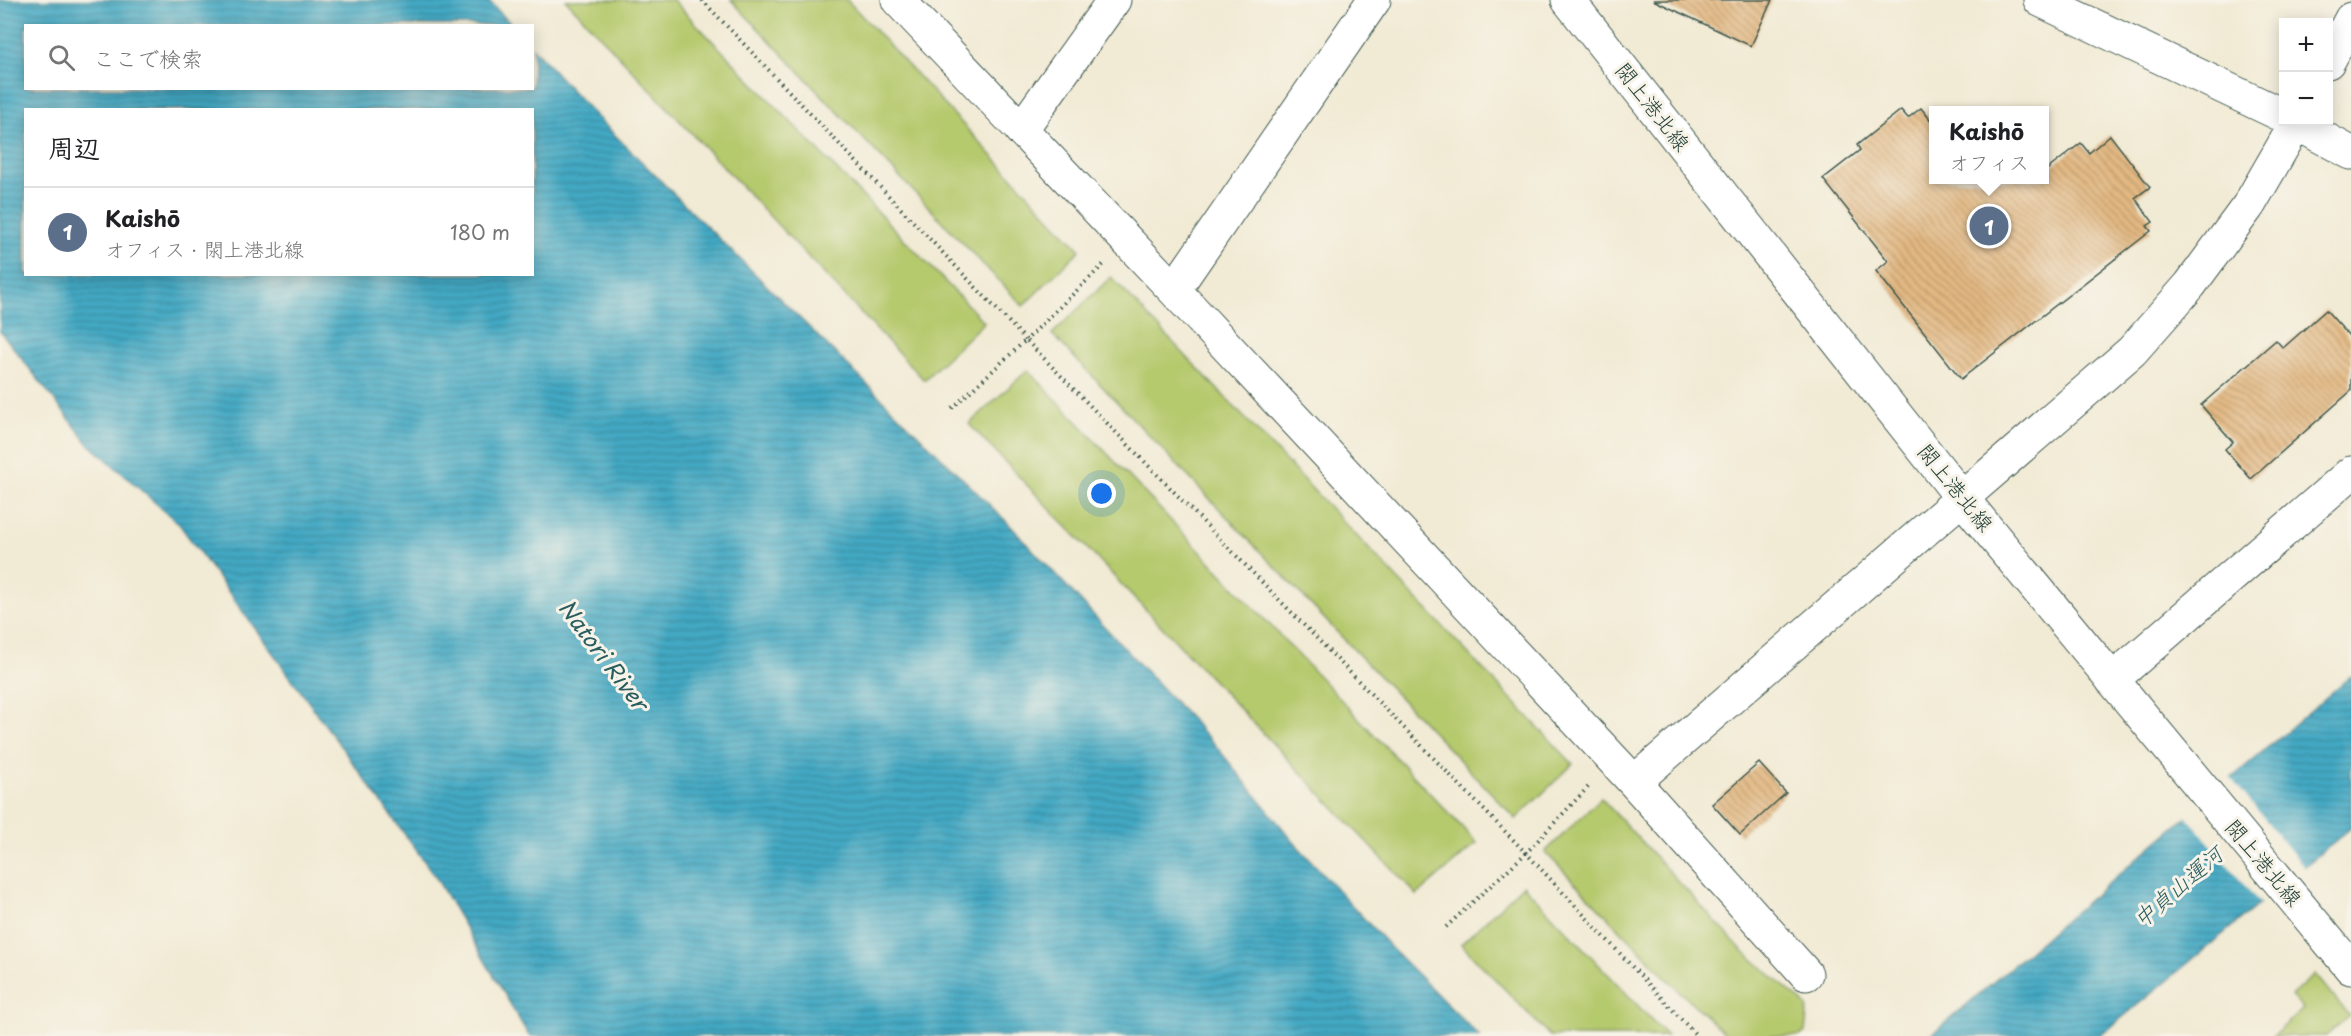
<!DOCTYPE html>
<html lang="ja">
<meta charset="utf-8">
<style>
body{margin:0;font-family:"Playpen Sans","Klee One",sans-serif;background:#f2f2f2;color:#202124}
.controls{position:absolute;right:18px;top:18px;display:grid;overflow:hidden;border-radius:0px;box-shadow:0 3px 15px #0003}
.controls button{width:54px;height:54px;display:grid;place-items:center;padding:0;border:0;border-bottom:2px solid #e0e0e0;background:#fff;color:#202124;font:30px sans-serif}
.you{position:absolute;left:1102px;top:494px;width:21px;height:21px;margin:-15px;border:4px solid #fff;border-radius:50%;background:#1a73e8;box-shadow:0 0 0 9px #1a73e833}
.badge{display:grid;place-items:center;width:39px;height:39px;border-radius:50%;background:#c8321e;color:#fff;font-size:20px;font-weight:700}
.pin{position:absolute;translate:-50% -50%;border:3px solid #fff;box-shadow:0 2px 6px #0006}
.popup{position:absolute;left:1929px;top:106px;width:120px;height:78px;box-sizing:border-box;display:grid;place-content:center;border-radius:0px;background:#fff;filter:drop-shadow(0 2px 4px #0005);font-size:20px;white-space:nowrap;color:#757577}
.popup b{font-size:22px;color:#202124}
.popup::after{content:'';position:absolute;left:50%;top:100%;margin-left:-12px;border:12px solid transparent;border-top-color:#fff}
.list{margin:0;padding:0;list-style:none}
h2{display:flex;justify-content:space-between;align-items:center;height:78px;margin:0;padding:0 24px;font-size:26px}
h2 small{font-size:20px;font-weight:400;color:#757577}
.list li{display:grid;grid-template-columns:39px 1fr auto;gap:18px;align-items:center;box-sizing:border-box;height:90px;padding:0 24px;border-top:2px solid #e0e0e0}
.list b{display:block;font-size:22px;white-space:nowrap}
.list p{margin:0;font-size:20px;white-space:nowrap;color:#757577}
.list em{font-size:20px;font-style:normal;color:#757577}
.icon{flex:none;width:33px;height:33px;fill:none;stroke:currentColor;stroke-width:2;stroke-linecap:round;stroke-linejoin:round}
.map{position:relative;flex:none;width:2351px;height:1036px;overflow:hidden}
.search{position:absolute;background:#fff;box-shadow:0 3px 15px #0003;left:24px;top:24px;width:510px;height:66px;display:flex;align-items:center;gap:15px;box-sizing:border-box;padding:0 21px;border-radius:0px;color:#757577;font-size:22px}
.panel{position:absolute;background:#fff;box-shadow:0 3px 15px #0003;left:24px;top:108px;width:510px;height:168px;border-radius:0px}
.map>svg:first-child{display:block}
.grass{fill:#b5c96d;stroke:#6a8350;stroke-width:1.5}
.water{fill:url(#water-rules);stroke:#31727c;stroke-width:1.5;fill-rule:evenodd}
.pier{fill:#f1ead4}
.building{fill:url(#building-back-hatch)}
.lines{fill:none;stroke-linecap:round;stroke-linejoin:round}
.minor-casing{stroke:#3e574c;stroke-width:35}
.path{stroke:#3e574c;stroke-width:4;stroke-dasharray:1.5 4.5;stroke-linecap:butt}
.minor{stroke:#fff;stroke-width:33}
.labels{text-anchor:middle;stroke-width:6;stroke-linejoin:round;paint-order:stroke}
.street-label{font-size:21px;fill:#1f3d34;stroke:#f7f3e8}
.water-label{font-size:22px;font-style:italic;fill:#2a5d5f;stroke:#f7f3e8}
</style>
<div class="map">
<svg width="2351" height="1036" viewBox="0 0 2351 1036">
<defs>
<pattern id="water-rules" width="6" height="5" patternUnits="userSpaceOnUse" patternTransform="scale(1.5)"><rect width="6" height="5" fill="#43a8c3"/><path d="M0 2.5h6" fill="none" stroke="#378a9f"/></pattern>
<pattern id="building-back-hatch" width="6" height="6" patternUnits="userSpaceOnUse" patternTransform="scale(1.5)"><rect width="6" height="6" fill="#e3b882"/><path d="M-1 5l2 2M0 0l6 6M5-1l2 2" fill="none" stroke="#b7976b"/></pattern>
</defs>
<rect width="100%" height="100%" fill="#f7f3e8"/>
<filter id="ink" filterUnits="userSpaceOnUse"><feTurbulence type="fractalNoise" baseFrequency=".0167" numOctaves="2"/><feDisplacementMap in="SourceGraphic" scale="12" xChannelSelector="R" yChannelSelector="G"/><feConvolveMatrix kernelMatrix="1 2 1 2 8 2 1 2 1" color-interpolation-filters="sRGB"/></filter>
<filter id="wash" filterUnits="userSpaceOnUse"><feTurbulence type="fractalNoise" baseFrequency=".008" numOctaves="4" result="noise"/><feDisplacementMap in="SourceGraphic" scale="24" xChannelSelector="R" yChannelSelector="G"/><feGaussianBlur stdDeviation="1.35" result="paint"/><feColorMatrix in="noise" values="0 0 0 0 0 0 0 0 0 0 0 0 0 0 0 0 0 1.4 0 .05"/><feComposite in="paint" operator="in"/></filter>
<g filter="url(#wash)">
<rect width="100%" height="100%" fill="#f1ead4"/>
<!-- grass -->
<path class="grass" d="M566,0H673L984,322L924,380Z
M731,0H847L1080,250L1023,306Z
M1111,277L1573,764L1516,819L1052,334Z
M1028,370L1477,843L1417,895L969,424Z
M1601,798L1742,950L1808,1007L1805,1032L1800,1036H1728L1678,990L1545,852Z
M1523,885L1667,1036H1550L1461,944Z
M2315,974L2349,1016L2326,1036H2273L2303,1009L2291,996Z"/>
<!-- water -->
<path class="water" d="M0,0H488L512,25L26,26V88H532L533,48L588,108L694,214L1005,520L1215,745L1293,841L1392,949L1479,1036H529L435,876L179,524L88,443L0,331ZM26,110H532V274H26Z
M2351,676V828L2100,1036H1930Z"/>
<!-- pier -->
<path class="pier" d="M2229,776L2306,869L2262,906L2185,814Z"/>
<g id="blocks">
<!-- building -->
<path class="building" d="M1653,0H1772L1751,46Z
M1921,108L1934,124V180H2044V172L2081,143L2089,153L2110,135L2150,187L2135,198L2153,222L2147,226L2151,231L1961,379L1876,271L1888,261L1823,179L1860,150L1857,145L1901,110L1908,118Z
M2326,310L2351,338V391L2251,479L2225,449L2233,442L2201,405L2276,340L2283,348Z
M1759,763L1786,793L1740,835L1712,804Z"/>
</g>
</g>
<g filter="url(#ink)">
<use href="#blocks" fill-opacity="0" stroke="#3e574c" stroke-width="1.5"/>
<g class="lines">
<!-- minor casing -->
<g class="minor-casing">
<path id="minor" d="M898,0L1174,290L1634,782L2132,351L2190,285L2249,205L2297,122
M1568,0L1961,497L2351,968
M2040,0L2284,116
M2328,62L2351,19
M2294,122L2351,153
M1021,130L1114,0
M1174,290L1374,0
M2112,680L2351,473
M1634,782L1806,974"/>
</g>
<!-- path -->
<path class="path" d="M702,0L1026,340L1104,264
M952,408L1026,340L1526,853L1591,784
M1446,927L1526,853L1697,1036"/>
<!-- minor -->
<use href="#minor" class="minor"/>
</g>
</g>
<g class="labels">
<!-- street labels -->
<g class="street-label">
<text transform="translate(1652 107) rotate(52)" y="7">閖上港北線</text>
<text transform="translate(1955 488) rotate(51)" y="7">閖上港北線</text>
<text transform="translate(2263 863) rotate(50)" y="7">閖上港北線</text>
</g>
<!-- water labels -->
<g class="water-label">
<text transform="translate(603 655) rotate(53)" y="8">Natori River</text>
<text transform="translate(2178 887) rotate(-41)" y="8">中貞山運河</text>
</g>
</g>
</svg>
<div class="controls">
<button>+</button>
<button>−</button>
</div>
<div class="you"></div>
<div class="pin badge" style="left:1989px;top:226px;background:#5c6f8a">1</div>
<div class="popup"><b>Kaishō</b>オフィス</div>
<div class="search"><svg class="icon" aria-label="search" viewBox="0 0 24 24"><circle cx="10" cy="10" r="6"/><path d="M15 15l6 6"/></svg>ここで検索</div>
<section class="panel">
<h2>周辺<small></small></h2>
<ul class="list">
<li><span class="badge" style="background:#5c6f8a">1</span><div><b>Kaishō</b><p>オフィス · 閖上港北線</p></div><em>180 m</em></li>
</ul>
</section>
</div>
